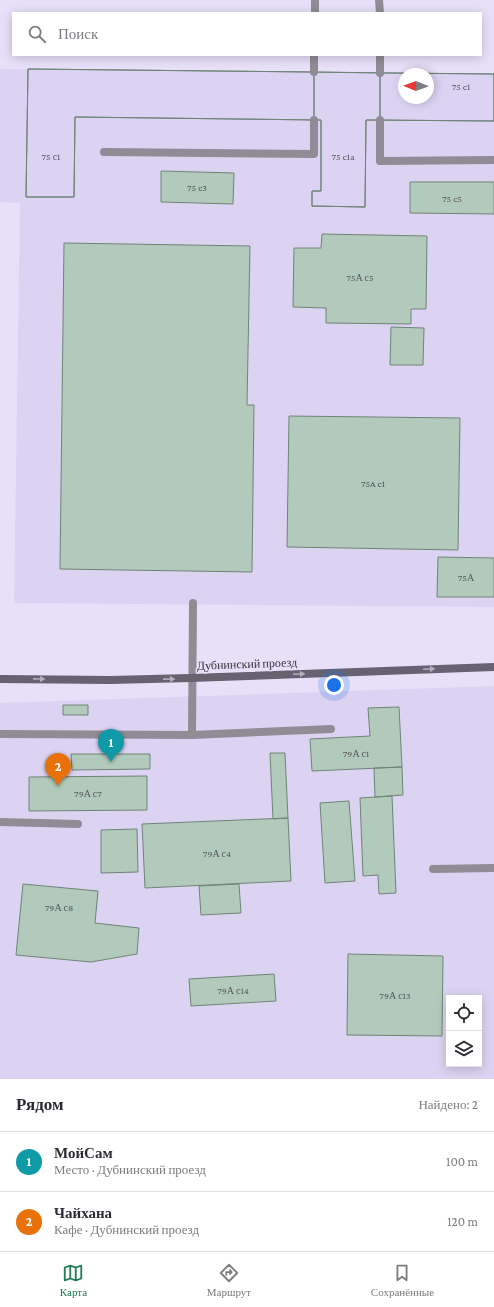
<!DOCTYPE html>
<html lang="ru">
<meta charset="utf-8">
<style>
body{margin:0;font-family:"Crimson Pro",serif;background:#f2f2f3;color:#2b2b33}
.controls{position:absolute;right:12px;bottom:12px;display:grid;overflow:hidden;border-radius:0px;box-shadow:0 2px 10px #0003}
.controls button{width:36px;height:36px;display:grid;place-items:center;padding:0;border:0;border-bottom:1px solid #e1e1e2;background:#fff;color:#2b2b33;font:20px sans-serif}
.compass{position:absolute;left:398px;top:68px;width:36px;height:36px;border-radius:50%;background:#fff;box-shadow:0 2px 10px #0003;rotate:271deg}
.you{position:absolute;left:334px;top:685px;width:14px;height:14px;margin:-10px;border:3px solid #fff;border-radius:50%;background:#1a73e8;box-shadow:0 0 0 6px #1a73e833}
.badge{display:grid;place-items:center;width:26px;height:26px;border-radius:50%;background:#217c52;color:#fff;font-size:13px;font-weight:700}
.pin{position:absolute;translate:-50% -33px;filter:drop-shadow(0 1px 2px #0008)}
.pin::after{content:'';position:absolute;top:21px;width:14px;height:12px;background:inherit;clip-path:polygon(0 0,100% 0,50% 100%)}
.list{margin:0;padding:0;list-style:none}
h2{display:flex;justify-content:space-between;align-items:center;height:52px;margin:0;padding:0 16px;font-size:17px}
h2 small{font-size:13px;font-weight:400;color:#7c7c81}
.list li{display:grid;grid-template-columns:26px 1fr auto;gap:12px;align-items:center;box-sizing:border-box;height:60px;padding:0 16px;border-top:1px solid #e1e1e2}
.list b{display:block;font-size:15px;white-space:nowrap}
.list p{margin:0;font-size:13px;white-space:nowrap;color:#7c7c81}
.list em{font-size:13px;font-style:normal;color:#7c7c81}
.icon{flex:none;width:22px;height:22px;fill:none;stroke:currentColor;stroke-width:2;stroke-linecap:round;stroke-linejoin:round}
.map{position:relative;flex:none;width:494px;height:1079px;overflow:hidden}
.search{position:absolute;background:#fff;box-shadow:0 2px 10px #0003;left:12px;right:12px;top:12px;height:44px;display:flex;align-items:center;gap:10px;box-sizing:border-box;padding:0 14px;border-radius:0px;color:#7c7c81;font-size:15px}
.sheet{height:172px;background:#fff}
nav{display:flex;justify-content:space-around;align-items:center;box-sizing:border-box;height:56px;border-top:1px solid #e1e1e2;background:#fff;font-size:11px;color:#7c7c81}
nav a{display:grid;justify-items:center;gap:2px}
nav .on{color:#217c52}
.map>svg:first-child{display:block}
.built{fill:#dcd3f2;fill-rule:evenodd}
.building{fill:#b2cabb;stroke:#6e8477;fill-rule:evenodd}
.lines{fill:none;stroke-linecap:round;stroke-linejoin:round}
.lane{stroke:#8f8c96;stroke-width:8}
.secondary{stroke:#666270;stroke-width:8}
.oneway{fill:#b3aec2}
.labels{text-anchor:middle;stroke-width:3;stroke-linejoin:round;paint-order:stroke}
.number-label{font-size:10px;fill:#54575a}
.street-label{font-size:12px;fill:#34313a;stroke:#e7e0f8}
</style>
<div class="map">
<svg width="494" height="1079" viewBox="0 0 494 1079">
<rect width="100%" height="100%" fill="#e7e0f8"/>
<!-- built -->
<path class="built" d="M0,69L494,74V607L14,603L20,203L0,202ZM404,74H428V98H404Z
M494,686V1079H0V703ZM449,998H479V1064H449Z"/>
<!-- building -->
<path class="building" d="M28,69L494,74V121L366,120L365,207L312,206V191H321V120L75,117L74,197H26ZM404,74H428V98H404Z
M28,69L314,72V120L75,117L74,197H26Z
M314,72L380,73V120H366L365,207L312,206V191H321V120H314Z
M380,73L494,74V121L380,120ZM404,74H428V98H404Z
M161,171L234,173L233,204L161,202Z
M410,182H494V214L410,213Z
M322,234L427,236L426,309H411V324L326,323V308L293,307L294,248H321Z
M64,243L250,246L247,405H254L252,572L60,569Z
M391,327L424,328L423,365H390Z
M289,416L460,418L458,550L287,547Z
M438,557L494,558V597H437Z
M63,705H88V715H63Z
M399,707L402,767L312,771L310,739L370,736L368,708Z
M270,753H285L288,818L273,819Z
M71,754H150V769L72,770Z
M402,767L403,795L375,797L374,768Z
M147,776V810L29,811V777Z
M392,796L396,893L379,894L378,875L363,876L360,798Z
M349,801L355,881L325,883L320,803Z
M288,818L291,881L145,888L142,824Z
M137,829L138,872L101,873V830Z
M23,884L98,891L95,923L139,928L137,954L91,962L16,955Z
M239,884L241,913L201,915L199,886Z
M348,954L443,956L442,1036L347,1035Z
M274,974L276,1001L191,1006L189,979Z"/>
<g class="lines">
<!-- lane -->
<path class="lane" d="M379,0L380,13
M315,13V0
M380,55V73
M314,72V55
M380,120V161L494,160
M104,152L314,154V120
M193,603L192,735L331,729
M0,734L192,735
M0,822L78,824
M433,869L494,868"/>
<!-- secondary -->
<path class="secondary" d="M0,679L110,680L191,678L494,667"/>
</g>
<!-- one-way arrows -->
<defs><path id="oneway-solid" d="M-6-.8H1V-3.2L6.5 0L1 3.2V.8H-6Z"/></defs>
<g class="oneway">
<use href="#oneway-solid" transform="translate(429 669) rotate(-2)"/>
<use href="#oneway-solid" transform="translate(299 674) rotate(-2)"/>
<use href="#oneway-solid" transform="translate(39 679) rotate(1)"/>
<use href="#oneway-solid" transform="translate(169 679) rotate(-1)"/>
</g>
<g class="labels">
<!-- number labels -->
<g class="number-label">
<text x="461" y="90">75 c1</text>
<text x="51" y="160">75 с1</text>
<text x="343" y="160">75 c1a</text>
<text x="197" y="191">75 c3</text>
<text x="452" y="202">75 c5</text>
<text x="360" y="281">75А с5</text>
<text x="373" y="487">75A c1</text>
<text x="466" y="581">75А</text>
<text x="356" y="757">79А с1</text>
<text x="88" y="797">79А с7</text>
<text x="217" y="857">79А с4</text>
<text x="59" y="911">79А с8</text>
<text x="233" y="994">79А с14</text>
<text x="395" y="999">79А с13</text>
</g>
<!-- street labels -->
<g class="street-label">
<text transform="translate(247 664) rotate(-2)" y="4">Дубнинский проезд</text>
</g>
</g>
</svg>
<div class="controls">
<button><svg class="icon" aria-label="locate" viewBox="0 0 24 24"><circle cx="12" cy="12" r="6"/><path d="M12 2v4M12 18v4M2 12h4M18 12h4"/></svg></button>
<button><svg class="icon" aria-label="layers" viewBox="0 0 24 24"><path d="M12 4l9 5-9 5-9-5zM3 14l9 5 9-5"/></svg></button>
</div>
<svg class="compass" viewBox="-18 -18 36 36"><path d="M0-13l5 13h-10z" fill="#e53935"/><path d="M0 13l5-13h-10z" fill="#7c7c81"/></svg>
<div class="you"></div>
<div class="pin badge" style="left:111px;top:762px;background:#0f9aa8">1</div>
<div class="pin badge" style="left:58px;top:786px;background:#e8710a">2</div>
<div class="search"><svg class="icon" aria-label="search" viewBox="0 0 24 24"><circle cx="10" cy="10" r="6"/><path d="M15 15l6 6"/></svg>Поиск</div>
</div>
<section class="sheet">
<h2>Рядом<small>Найдено: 2</small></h2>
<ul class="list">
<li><span class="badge" style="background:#0f9aa8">1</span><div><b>МойСам</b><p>Место · Дубнинский проезд</p></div><em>100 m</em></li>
<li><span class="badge" style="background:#e8710a">2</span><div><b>Чайхана</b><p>Кафе · Дубнинский проезд</p></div><em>120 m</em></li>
</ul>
</section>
<nav>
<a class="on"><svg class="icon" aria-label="map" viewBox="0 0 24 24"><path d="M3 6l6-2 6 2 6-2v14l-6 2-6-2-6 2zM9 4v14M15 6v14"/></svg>Карта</a>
<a><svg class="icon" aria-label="directions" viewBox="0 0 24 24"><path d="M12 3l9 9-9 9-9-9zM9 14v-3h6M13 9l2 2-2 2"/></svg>Маршрут</a>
<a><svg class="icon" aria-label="saved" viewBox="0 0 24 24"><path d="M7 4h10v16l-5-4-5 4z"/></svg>Сохранённые</a>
</nav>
